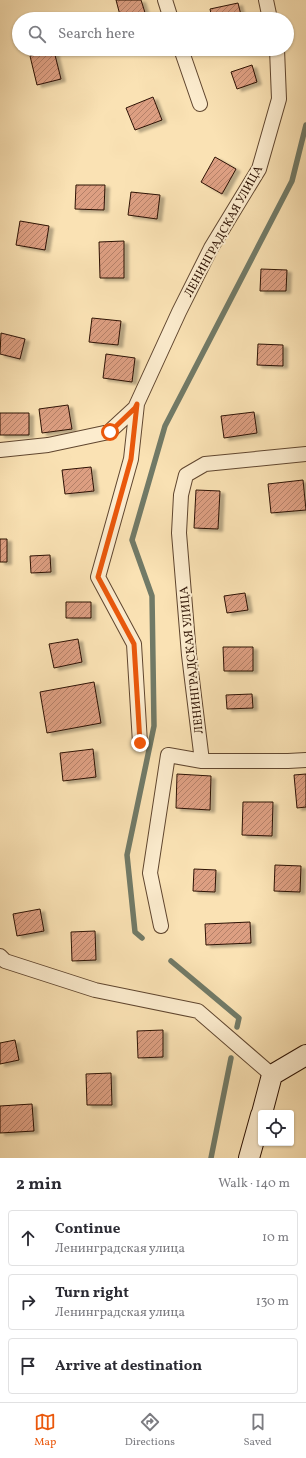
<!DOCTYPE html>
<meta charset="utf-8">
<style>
body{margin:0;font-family:Vollkorn,serif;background:#f2f2f3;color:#2b2b33}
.controls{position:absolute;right:12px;bottom:12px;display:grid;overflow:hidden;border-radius:4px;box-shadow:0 1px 3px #0004}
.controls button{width:36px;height:36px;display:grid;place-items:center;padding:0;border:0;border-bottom:1px solid #e1e1e2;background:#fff;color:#2b2b33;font:20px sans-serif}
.stop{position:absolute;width:12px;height:12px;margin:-9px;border:3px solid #ea580c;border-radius:50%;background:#fff}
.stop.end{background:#ea580c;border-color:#fff;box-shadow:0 1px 4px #0008}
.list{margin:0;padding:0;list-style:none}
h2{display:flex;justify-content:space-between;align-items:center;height:52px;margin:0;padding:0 16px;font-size:17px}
h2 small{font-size:13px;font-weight:400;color:#7c7c81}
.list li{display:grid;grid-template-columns:26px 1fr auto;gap:12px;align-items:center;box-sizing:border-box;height:56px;margin:0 8px 8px;padding:0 8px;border:1px solid #e1e1e2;border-radius:4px}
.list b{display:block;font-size:15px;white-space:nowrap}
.list p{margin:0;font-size:13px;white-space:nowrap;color:#7c7c81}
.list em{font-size:13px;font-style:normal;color:#7c7c81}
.icon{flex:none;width:22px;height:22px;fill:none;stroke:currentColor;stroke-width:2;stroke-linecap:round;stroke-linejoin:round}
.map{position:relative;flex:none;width:306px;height:1158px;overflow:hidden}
.search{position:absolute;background:#fff;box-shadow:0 1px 3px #0004;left:12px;right:12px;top:12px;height:44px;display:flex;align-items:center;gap:10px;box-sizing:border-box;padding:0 14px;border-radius:22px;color:#7c7c81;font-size:15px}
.sheet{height:244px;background:#fff}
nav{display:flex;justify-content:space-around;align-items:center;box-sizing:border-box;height:56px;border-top:1px solid #e1e1e2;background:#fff;font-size:11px;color:#7c7c81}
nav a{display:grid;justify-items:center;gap:2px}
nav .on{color:#ea580c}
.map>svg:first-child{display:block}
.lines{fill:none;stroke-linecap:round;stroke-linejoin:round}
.stream{stroke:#717a67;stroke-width:5.5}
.building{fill:url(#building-hatch);stroke:#2d1203;filter:url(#shadow)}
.street-casing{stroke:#60462f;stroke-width:16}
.secondary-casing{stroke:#2d1203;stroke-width:22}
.street{stroke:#fcecce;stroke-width:14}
.secondary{stroke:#fcecce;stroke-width:20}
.route{stroke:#ea580c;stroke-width:5}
.labels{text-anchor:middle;stroke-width:4;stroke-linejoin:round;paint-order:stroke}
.street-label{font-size:12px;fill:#2d1203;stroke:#fcecce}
</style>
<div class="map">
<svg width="306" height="1158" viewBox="0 0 306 1158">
<defs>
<pattern id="building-hatch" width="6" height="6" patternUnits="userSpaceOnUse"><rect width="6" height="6" fill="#dd9f82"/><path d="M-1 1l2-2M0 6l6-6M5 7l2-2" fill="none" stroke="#b48068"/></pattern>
<filter id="shadow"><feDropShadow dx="4.5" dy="2.5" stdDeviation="1" flood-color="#0004"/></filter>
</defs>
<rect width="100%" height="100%" fill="#fae2b4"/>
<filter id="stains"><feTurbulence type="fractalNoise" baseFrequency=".005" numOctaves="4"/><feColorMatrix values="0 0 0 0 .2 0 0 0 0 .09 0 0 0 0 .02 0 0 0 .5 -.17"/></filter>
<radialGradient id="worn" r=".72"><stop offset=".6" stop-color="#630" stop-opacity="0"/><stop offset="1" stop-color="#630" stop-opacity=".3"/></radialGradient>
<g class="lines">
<!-- stream -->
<path class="stream" d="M142,938L135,932L127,855L154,726L152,596L132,540L165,426L292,181L306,125
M171,961L239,1018L237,1027
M211,1158L231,1058"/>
</g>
<!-- building -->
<path class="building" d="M116,0H141L147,19H121Z
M238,3L242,19H212L210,9Z
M54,51L61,79L37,85L30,56Z
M252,65L257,82L237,89L231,72Z
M153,97L162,120L135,130L126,108Z
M215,157L236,169L222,194L201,182Z
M76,185H105L104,210L75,209Z
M131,192L160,195L157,219L128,215Z
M20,221L49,226L45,250L16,245Z
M124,241V278H100L99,242Z
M261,269L287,270L286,291H260Z
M92,318L121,321L118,345L89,342Z
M1,333L25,339L20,359L0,354Z
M258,344L283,345V366L257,365Z
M106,354L135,358L132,382L103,378Z
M68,405L72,429L42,433L39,409Z
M254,412L257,433L224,438L221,416Z
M0,413H29V435H0Z
M91,467L94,491L65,494L62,470Z
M303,480L306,510L271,513L268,484Z
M196,490L220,491L218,529L194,528Z
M0,539H7V562H0Z
M50,555L51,572L31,573L30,556Z
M245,593L248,610L227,613L224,596Z
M66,602H91V618H66Z
M78,639L82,662L54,668L49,644Z
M223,647H253V671H224Z
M94,682L101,723L47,733L40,692Z
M252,694L253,708L227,709L226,695Z
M93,749L96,777L63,781L60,753Z
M177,774L211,776L210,810L176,808Z
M306,774V807L297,808L294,775Z
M243,802H273L272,836L242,835Z
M275,865L301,866L300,892L274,891Z
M194,869L216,870L215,892L193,891Z
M40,909L44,931L17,936L13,914Z
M250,922L251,943L206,945L205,924Z
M95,931L96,960L72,961L71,932Z
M163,1030V1057L138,1058L137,1031Z
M15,1040L19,1060L0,1064V1043Z
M111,1073L112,1105H87L86,1074Z
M32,1104L34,1131L0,1133V1106Z"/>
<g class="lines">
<!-- street casing -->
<g class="street-casing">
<path id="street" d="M165,0L171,19
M266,0L270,19
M181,49L200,104
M137,404L131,459L98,577L134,644L140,743
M0,450L48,445L109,432L135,408L179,312L211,248L259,169L279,99L277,49
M202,761L189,655L179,533L181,495L186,475L205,464L306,454
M161,926L150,873L168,755L202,761H288L306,760
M0,956L5,961L95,990L198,1011L272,1075"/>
</g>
<!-- secondary casing -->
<g class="secondary-casing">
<path id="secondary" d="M262,1113L272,1075L306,1055
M249,1158L261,1115"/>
</g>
<!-- street -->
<use href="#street" class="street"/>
<!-- secondary -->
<use href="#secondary" class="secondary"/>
</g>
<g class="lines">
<!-- route -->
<path class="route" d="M110,432L135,408L137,404L131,459L98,577L134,644L140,743"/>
</g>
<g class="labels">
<!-- street labels -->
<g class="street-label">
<text transform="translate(223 231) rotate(-61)" y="4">ЛЕНИНГРАДСКАЯ УЛИЦА</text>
<text transform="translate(191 660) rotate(-96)" y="4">ЛЕНИНГРАДСКАЯ УЛИЦА</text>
</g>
</g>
<rect width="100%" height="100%" filter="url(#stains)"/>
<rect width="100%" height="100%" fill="url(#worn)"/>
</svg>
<div class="controls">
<button><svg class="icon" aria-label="locate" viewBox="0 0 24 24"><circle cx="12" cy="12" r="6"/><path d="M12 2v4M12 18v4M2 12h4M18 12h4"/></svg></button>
</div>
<div class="stop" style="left:110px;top:432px"></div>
<div class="stop end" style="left:140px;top:743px"></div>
<div class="search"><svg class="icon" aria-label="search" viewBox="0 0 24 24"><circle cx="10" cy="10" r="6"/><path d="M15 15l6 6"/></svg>Search here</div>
</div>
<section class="sheet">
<h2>2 min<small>Walk · 140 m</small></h2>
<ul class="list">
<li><svg class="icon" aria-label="ahead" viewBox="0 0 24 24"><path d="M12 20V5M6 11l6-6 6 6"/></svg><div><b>Continue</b><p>Ленинградская улица</p></div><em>10 m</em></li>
<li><svg class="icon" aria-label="right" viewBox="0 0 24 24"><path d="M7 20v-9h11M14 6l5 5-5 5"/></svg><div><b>Turn right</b><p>Ленинградская улица</p></div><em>130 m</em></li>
<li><svg class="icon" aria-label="arrive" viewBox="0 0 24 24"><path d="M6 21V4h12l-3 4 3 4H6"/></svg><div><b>Arrive at destination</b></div></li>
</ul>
</section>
<nav>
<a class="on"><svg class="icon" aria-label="map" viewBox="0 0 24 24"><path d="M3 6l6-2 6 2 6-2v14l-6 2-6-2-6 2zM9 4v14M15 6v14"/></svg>Map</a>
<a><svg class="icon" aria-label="directions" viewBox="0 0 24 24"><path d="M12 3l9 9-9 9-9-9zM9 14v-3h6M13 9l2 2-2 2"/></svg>Directions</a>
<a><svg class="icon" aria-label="saved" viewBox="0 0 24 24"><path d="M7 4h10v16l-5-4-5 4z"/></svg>Saved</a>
</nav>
